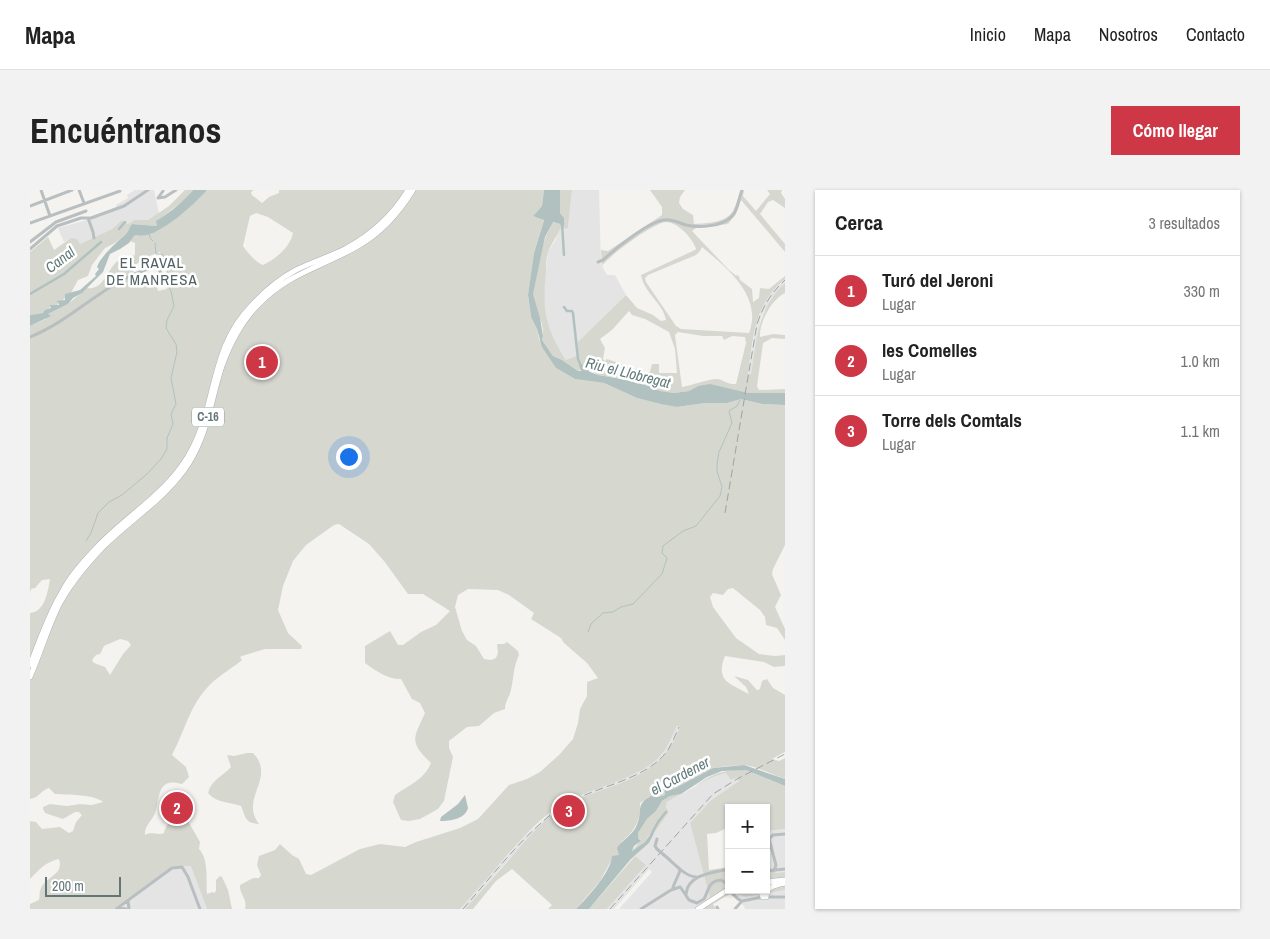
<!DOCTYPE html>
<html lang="es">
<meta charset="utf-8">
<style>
body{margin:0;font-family:"Archivo Narrow",sans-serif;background:#f2f2f2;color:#222}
.controls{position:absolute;right:15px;bottom:15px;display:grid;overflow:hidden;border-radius:0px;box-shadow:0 1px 4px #0004}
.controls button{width:45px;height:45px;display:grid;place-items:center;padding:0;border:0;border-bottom:1px solid #e0e0e0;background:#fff;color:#222;font:25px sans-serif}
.scale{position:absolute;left:15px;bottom:12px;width:76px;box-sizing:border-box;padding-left:5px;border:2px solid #627679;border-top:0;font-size:14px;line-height:18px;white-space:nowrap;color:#627679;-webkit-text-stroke:4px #fff;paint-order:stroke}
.you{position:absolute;left:318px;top:266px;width:18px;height:18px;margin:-12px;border:4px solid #fff;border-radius:50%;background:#1a73e8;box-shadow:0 0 0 8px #1a73e833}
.badge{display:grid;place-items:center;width:32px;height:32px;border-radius:50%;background:#cd3746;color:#fff;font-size:16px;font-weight:700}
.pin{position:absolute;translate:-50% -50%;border:2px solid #fff;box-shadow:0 1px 5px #0006}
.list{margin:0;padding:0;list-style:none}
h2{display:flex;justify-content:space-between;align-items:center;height:65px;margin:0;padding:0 20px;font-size:21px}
h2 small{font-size:16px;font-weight:400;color:#767676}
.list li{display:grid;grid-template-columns:32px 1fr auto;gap:15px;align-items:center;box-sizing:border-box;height:70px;padding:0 20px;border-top:1px solid #e0e0e0}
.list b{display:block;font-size:19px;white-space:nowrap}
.list p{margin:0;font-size:16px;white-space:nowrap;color:#767676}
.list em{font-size:16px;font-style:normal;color:#767676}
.map{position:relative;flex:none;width:755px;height:719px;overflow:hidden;border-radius:0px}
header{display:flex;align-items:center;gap:30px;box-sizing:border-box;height:70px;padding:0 25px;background:#fff;border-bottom:1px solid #e0e0e0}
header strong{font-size:24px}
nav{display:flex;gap:28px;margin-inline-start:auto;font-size:18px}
.intro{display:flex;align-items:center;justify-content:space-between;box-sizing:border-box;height:120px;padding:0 30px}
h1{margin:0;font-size:35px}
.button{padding:12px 22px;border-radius:0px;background:#cd3746;color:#fff;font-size:18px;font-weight:700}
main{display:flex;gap:30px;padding:0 30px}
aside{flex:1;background:#fff;border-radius:0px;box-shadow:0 1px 4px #0004}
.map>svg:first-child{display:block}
.built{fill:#e4e4e4}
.green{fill:#d6d8d0;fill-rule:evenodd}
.water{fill:#b1c1c0}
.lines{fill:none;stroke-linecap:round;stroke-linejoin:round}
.stream{stroke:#b1c1c0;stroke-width:1}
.canal{stroke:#b1c1c0;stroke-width:2.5}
.highway-casing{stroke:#adb2b3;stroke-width:6}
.minor{stroke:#b9bfc0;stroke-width:3}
.highway{stroke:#fff;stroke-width:5}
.rail{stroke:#9ba4a6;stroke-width:1;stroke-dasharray:8 4;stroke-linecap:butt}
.minor-bridge{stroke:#b9bfc0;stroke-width:3}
.labels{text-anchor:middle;stroke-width:5;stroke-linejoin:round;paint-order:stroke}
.shield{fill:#fff;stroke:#919fa1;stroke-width:1}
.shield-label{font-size:12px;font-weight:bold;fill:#627679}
.water-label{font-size:15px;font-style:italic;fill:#627b7a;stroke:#fff}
.neighbourhood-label{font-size:15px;letter-spacing:1px;fill:#536264;stroke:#fff}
</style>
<header>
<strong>Mapa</strong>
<nav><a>Inicio</a><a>Mapa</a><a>Nosotros</a><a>Contacto</a></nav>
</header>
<div class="intro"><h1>Encuéntranos</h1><a class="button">Cómo llegar</a></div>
<main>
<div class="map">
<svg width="755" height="719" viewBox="0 0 755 719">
<rect width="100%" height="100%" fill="#f4f3f0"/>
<!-- built -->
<path class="built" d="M105,0H124L129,23L118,30H104L98,34L92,30L82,39L50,54L41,48L34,52L28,38L57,30L86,19V15L98,8L97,5Z
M542,0H569L571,74L577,85H585L596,105L548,153V165L536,170L525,153L517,132L513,106L518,62L526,49L530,38H538Z
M755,89V93L741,109L731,127L721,185L718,184L727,126L738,106Z
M647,536L651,537L641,558L632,569L623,577L608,586L569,601L527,622L497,649L435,719H430L494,647L525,619L568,598L637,556Z
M696,583L707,587L709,591L680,611L660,633L680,708L666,719H589L622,682L619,679L584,719H577L615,676L605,666L619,653L624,642L639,622L636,615L637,612L683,587Z
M755,639V682L743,683L736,665V641Z
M143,676H162L177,719H83Z
M755,700V719H715L714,716L700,704H707L716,707Z"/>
<!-- green -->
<path class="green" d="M155,0H163C154,15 134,20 127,36L102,34L96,44L85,53L75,58L62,75L58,86L48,90L41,103L35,105V108L27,115H23L13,123L0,125V62L18,47L24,60L41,48L47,49L50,54L82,39L92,30L98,34L104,30H118L139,16Z
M177,0H224L221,2L222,5L232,13L239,7L249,3V0H514L512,16L503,26L514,29L504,63L498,106L501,127L507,139L509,149L526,178L545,189L574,193L607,208L647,217L675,213H697L711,209L732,214L755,215V355L743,379L742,384L751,405L745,417L755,439V450L747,438L736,435L735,427L730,420L703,398L698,399L693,405L683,403L680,407L683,417L706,448L729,464L745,466L755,465V476L744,477L734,472L695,466C685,491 700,493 717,503L719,504L716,497L704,486L718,490L727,500L730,499L732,491L737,489L743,498L755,505V562L742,569L749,571L755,568V589L724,577L714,575L699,576L683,578L644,600H638L635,605L628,607H619L610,613C611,631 604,642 591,652L590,665L582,669L570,691L546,719H518L522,715L482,679L466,691L443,719H435C449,703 464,687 478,671C493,653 508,635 526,622C572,590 628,598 650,537L647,536C642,546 638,557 630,566C609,590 553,599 525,619C505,633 489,652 473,670C459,687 444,703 430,719H215C218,709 209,704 210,695L223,688H229L231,685L227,675L229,666L245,660L250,654L262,665L269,669L276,684L281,685L330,659L350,654L375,657L386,652L430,638L448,629L479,595L497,589L510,582L529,565L543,549L548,533L550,519L557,506V492L568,488L557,473L534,453L531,448L501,429L504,423L479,405L468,400L438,399L428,405L425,417L432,441L437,450L446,456L454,469L461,470L466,468L468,463L467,454H474L477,452L488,461L489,465C483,478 484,487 481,500C479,508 475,512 475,519L464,523L449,536L437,537L419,551V558L423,567L414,611L408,619L390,629L378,631L371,630L363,612L365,605C379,595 394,590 401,573C379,552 383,549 395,523L390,513L382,509L371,489C357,489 346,481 335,473V456L360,441L368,455H373L391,442L406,435L420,421L393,404H378L354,371L339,354L309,334L304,335L276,355L263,371L253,396L248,420L258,443L272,456L271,459H235L212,466L210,467L212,470C200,480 186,487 176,499C159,518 154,543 142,565L156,577L159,587L152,594C126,586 130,610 125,623C122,631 114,636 115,645C122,641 127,646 134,643C135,634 145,626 154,624L170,652L169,659C179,669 176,690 177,704L182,702L184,703L186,701V690L190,686L192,687L198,700L202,719H177L161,676H143L83,719H0V714L9,710C10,706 9,702 11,698C17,686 34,685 29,669C15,672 9,680 0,689V631L6,632L12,639L30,637L39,643L43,641L46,632L52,625L49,622H45L33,629L15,623L13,619V617L20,614L37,616L50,614L62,615L73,612C64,604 37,605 25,604L19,598C11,600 9,608 0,609V423C15,422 18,401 20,389L12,390L5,398L1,399L0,403V136L16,129L18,124L38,114L57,98C74,101 77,78 89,70C94,67 100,67 105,65V53L100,51L104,46L107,45C123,52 167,12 177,0ZM226,23L238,27L263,43C260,57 246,69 233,75C226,73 217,62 213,56L220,26ZM130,62L139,77L134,89L137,99L128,101L126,92L115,94L113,93L100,97L97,93L107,88L102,78L114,68ZM90,449L98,451L101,455L93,464L80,485L75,477L64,473L62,470L66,465L70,464L74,456Z
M530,0H542L538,38L530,39C527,47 520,55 518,63C516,68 516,76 516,82C512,118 515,138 536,170L548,165L547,153L596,105L607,118L623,125L631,131L636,130C633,113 614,103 611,85L665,60L666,59C663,49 648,32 636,32C623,33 580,65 572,76L571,60L578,61L632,25V17L620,0H655L650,7L649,13L653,19L663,25L664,34C677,33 698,33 704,19C707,13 708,6 711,0H714L713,6L726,21L740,4L737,0H752L751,3L755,9V18L743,10L738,12L730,24L755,54V62L711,10L706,24L698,34L666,38L662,41L699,80L705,85L709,86L710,90L722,99L723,112L729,108L730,98L739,99L755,86V89C723,116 724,145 718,184H721C727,149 727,119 755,93V103C742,109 729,132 730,147L743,144L755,145V149L742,148L733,153L727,196L729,200L755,199V203H718L668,196L659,201L644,203L630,201L625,198L603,191L568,185L555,178L548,181L532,170L523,166L512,150C517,134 503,119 503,104C503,96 513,53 516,46C518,41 521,37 522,32L530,34L534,28L530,23ZM672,57C697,78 733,106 719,143L651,139L646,136L616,92L615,88L618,85L666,65L670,61ZM599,121L602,125L615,129L639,142L645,159L647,183H629V174H622L620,182L617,183L577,169L575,171L573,169L575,158L570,149L582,140ZM648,142L673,146H692L694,150L702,146L715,147L716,153L706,194C697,195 693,189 686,189C674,190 664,195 652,197L645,145Z
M217,563H223C247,588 209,608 229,634C215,633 216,628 211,616C200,612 186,613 178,603C181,590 193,586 201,577L197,565L204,566Z
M716,580L755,596V639L736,641V618H699V637L686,643L677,644L679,680L699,677V700H736V665L743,683L755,682V700L716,707L707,704H700L683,714L686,719H666L680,708L660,633L680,611L709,591L707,587L701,590L696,583L683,587L664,597C684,583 691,580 716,580Z
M651,604L637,612L636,616L639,622L624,643L621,642L615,652L602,661L611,650L608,648V643L617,629L626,621L632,611L640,606Z
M605,666L616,675L577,719H559Z"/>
<!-- water -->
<path class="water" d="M163,0H177C166,13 124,52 107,45L104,46L99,53L90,59L80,64L73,82L52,103L43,108L38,114L18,124L21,126L0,136V125L13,123L15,120L21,118L20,115H29V113L26,111L35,110V104L50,100L66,86L65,84L69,79L67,77C70,67 88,51 96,44C99,41 99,37 102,34L127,36L126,31C134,27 157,9 163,0Z
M514,0H530V23L534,28V36H531L530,34L523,32L515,47L503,104L510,128L513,146L512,150L523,166L532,170L548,181H551L549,175L551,174L560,182L568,185L603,191L625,198L630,201L644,203L659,201L668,196L680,194L718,203H755V215L732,214L711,209L697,213H675L647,217L631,214L607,208L574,193L545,189L526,178L512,157L507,139L501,127L498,105L504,63L514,30L503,26L512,16Z
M714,575L755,589V596L716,580L692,581L677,587L651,604L640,606L632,611L626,621L617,629L608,643V648L611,651L604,656L602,661L615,652L622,642L624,643L619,653L601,669L559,719H546C557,708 581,682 582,666L589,665L587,658C592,650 601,646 606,637C614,621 604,615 621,606L628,607L635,605V600L644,599L683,578Z
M435,605L438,618C435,629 421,631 410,631L411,627L428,614Z"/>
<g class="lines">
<!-- stream -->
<path class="stream" d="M119,43L120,48L123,51
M56,351L61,343L68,323L79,312L92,305L117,284L131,269L137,259V248L143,234L141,224L146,214L141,188L147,162L146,154L136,138L137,130L144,116L141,101L135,89L139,76L132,64H126L125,53
M558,442L561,434L573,423L583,422L591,417L603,414L632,384L637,368L632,363L633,356L653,341L666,336L690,306L692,297L687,281V274L689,262L702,233L699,221L707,216L710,210"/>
<!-- canal -->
<path class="canal" d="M532,33L534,65
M89,39L95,32
M0,104L34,84L71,52
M534,117L537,121H542L543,123L548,169L551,176
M621,645L628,632L636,622"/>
<!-- highway casing -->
<g class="highway-casing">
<path id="highway" d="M0,475C10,450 18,425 32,402C41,384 56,369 69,355C102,321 141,301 163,257C187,210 181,156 222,115C235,101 249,89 266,80C282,72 299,67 315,59C341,45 363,25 378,0
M0,487C10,464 17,440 28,417C39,395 56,375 73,357C102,328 137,308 159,273C178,243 181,209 192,176C200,154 211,132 228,115C258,83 292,77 328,56C351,43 369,23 383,0
M736,692L755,690
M730,700L733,707
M702,701L710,700
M736,707C736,696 746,695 755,693
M668,719L699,699"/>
</g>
<!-- minor -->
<path class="minor" d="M11,0L20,26
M49,0L54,13
M133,1L128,8L135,7L146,0
M0,16L42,0
M58,28L63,42L64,48
M0,33L90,1L89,0
M0,52L26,32L56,21
M0,59L27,36L51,28H61L94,16L118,0
M568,72L573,70C585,59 617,33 633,30C642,28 648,33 656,35C668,38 694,37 703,25C708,19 709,8 712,0
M0,147C45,129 77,89 125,77L128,78L131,83L130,94
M627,659L625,656L627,649
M634,665C644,673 654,686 666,687
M736,681L755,679
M744,681L746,675L739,649L743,645L755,644
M643,697L650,681L649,678
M651,698L659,710L667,713L674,709C679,700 678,691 691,690L699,695
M656,704C658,684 682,683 699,679
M703,704L708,709L712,711L733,707H755
M98,711L99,719
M687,717L688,719
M88,718L96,719
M86,719L142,678L152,677L158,687L170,719
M611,719L641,700L650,697
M705,719L712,711"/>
<!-- highway -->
<use href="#highway" class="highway"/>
<!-- rail -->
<path class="rail" d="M695,323L727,134C733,116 741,103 755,90
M433,719C462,686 489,650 524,622C556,596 618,593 639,558C643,551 646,544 649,537
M580,719L683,604L707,589L755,564"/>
<!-- minor-bridge -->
<path class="minor-bridge" d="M627,659L634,665
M701,700L703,704"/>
</g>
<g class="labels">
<!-- shield labels -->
<rect class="shield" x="162" y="217.5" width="32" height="19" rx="4"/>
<g class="shield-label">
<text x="178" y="231">C-16</text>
</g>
<!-- water labels -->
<g class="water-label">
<text transform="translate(30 70) rotate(-37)" y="5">Canal</text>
<text transform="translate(598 183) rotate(14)" y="5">Riu el Llobregat</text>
<text transform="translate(650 586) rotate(-28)" y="5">el Cardener</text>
</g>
<!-- neighbourhood labels -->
<g class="neighbourhood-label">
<text x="122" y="78">EL RAVAL<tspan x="122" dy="17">DE MANRESA</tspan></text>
</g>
</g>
</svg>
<div class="controls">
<button>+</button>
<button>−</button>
</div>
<div class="scale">200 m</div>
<div class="you"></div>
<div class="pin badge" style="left:232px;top:172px">1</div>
<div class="pin badge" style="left:147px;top:618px">2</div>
<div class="pin badge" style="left:539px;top:621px">3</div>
</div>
<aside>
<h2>Cerca<small>3 resultados</small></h2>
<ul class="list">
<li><span class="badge">1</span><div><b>Turó del Jeroni</b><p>Lugar</p></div><em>330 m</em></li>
<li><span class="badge">2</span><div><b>les Comelles</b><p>Lugar</p></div><em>1.0 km</em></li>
<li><span class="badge">3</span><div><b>Torre dels Comtals</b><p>Lugar</p></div><em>1.1 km</em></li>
</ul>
</aside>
</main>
